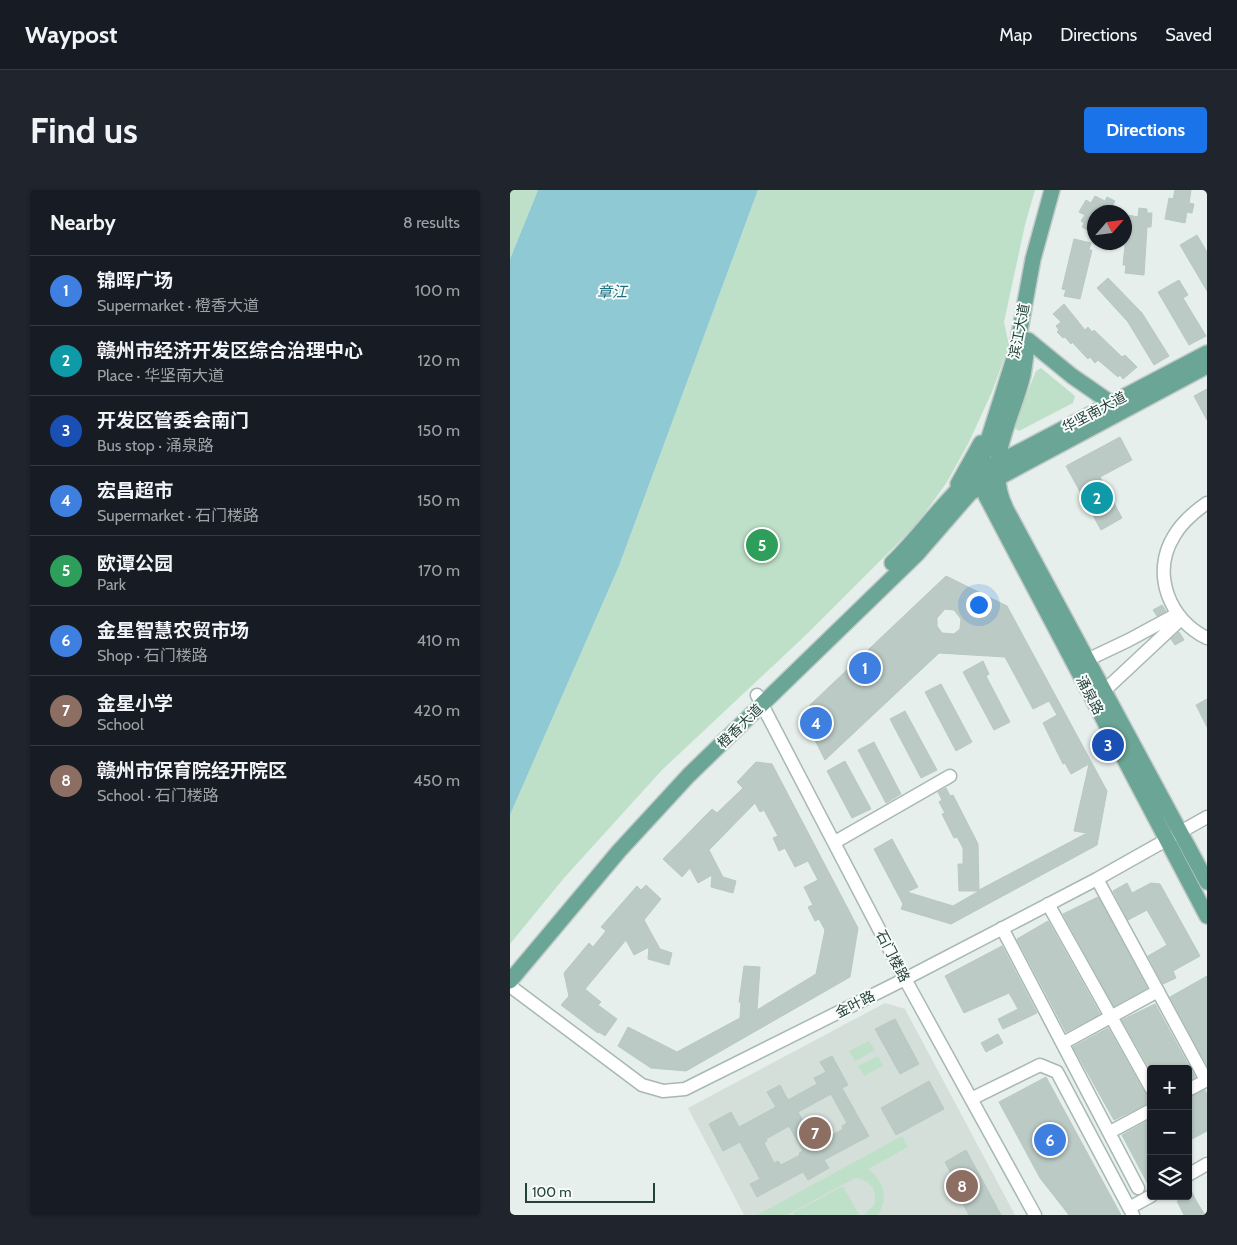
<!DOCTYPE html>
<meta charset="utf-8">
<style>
body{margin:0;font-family:Cabin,"Noto Sans SC",sans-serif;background:#20242c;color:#f1f3f6}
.controls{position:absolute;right:15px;bottom:15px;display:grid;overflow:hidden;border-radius:5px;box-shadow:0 1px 4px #0004}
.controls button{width:45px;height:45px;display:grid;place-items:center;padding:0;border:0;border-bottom:1px solid #363941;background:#171b24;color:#f1f3f6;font:25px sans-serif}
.compass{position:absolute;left:577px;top:15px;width:45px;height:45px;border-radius:50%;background:#171b24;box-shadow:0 1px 4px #0004;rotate:62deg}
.scale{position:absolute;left:15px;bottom:12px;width:130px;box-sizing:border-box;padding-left:5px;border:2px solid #24423a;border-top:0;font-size:14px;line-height:18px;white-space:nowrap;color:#24423a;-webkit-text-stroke:4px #f7fbf9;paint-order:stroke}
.you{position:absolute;left:468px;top:414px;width:18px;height:18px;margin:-12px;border:4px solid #fff;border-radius:50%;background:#1a73e8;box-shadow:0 0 0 8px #1a73e833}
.badge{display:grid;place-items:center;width:32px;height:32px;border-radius:50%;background:#1a73e8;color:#fff;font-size:16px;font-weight:700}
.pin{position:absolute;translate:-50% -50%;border:2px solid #fff;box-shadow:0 1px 5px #0006}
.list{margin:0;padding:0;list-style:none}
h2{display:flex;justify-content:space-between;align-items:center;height:65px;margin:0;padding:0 20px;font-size:21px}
h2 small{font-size:16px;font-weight:400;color:#9ea1a6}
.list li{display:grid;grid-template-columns:32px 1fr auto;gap:15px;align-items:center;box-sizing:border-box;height:70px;padding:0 20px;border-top:1px solid #363941}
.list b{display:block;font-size:19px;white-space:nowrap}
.list p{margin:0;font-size:16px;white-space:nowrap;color:#9ea1a6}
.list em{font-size:16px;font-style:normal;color:#9ea1a6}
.icon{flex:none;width:28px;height:28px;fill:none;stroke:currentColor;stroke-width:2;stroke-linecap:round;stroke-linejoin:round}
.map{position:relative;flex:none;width:697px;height:1025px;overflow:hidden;border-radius:5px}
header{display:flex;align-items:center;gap:30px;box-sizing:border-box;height:70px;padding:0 25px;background:#171b24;border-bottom:1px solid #363941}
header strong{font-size:24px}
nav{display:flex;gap:28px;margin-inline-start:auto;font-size:18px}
.intro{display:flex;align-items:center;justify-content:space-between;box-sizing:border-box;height:120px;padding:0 30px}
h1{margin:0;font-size:35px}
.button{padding:12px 22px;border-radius:5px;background:#1a73e8;color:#fff;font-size:18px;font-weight:700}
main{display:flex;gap:30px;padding:0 30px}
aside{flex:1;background:#171b24;border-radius:5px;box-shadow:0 1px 4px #0004}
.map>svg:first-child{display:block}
.built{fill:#d4dfda}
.green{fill:#bfe0c8}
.water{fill:#8ec9d4}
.building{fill:#bbcac4;stroke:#b8c9c2;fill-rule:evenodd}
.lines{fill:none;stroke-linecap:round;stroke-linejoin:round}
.minor-casing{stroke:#a8b8b2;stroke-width:15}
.major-casing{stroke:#c2cac8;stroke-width:18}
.minor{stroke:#fff;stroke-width:12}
.major{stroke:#6aa596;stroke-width:15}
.labels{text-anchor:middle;stroke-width:4;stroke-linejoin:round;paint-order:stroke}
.street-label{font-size:14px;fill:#24423a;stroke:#f7fbf9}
.water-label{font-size:15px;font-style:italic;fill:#1c6f80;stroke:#f7fbf9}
</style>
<header>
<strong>Waypost</strong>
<nav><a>Map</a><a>Directions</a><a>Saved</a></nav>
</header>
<div class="intro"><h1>Find us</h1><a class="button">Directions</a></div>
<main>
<aside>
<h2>Nearby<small>8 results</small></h2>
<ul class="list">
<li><span class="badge" style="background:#3f7fe0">1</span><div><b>锦晖广场</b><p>Supermarket · 橙香大道</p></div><em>100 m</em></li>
<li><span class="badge" style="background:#0f9aa8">2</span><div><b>赣州市经济开发区综合治理中心</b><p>Place · 华坚南大道</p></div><em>120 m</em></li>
<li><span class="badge" style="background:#1a4fb4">3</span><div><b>开发区管委会南门</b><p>Bus stop · 涌泉路</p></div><em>150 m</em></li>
<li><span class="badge" style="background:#3f7fe0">4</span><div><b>宏昌超市</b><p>Supermarket · 石门楼路</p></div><em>150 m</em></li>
<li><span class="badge" style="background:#2e9e5b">5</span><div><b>欧谭公园</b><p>Park</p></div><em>170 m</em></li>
<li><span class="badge" style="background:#3f7fe0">6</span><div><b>金星智慧农贸市场</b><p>Shop · 石门楼路</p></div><em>410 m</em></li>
<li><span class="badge" style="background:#8d6e63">7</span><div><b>金星小学</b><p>School</p></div><em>420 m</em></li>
<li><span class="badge" style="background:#8d6e63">8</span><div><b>赣州市保育院经开院区</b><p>School · 石门楼路</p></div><em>450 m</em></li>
</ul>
</aside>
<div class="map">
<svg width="697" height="1025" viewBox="0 0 697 1025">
<rect width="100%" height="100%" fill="#e6efeb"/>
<!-- built -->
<path class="built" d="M375,813L395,819L505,1025H234L178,918Z"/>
<!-- green -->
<path class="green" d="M0,0H28L0,69Z
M248,0H525L515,35L494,132L499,155L482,202L458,254L437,292L407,334L298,443L152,580L54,688L0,754V625L109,376Z
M531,178L565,206L563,213L509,241L503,237L526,181Z
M359,851L365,860L345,871L339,861Z
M368,866L373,876L354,886L348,876Z
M392,946L398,957L358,979C374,991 379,1008 368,1025H354L364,1015C368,1001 360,989 345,988L277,1025H247Z
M333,996L349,1025H284L283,1023Z"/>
<!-- water -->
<path class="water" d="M28,0H248L109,376L0,625V69Z"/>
<!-- building -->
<path class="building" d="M665,0H681L679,13L684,14L682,23L677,22L675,33L655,29L659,8L663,9Z
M585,6L595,11L597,7L605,11L599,22H584V44L572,37L574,33L571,31L575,25L569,22L576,10L581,13Z
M629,18L637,19V23H642L641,37H637L634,85L615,83L616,75H613L618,25L628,27Z
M687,45L697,62V101L670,55Z
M564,49L581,53L579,60H582L570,109L554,106L556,100L552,99Z
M598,88L632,123L659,166L644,175L618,132L587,98Z
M669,90L678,105L673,108L696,146L679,155L648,102Z
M554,114L575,140L578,137L582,142L584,140L612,167L615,165L627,177L613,189L610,185L608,187L588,170L585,173L580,167L578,169L562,152L561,154L555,147L553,148L547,142L549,140L546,136L551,132L543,124Z
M697,199V230L684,206Z
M610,247L622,270L590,287L612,328L591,340L556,276Z
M436,386L497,416L597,601L587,655L441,734L391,719L393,714L364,659L382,649L408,697L397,702L443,716L469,701H449L448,674H453V658L447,647L444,648L432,624L435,623L429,612L432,610L428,602L436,598L440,606L443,605L468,654L469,700L577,643L564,641L579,574L561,584L555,573L553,574L533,533L547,525L539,511L523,519L495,467L429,463L315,570L297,534L300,515ZM435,419L444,420L451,429L450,439L444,444L432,443L427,436V428Z
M652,415L656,421L647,426L643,420Z
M669,442L674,450L665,455L661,449Z
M473,471L479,484L476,486L500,532L484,540L453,482Z
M431,494L462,552L446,561L415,502Z
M697,509V537L686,515Z
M395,521L427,580L411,588L380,529Z
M364,552L391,604L376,613L348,560Z
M335,571L361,619L342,628L317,581Z
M246,572L262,574L348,738L340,787L176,881L141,878L108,856L118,837L167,862L230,828L231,812H229L234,776L250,777L247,820L306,784L315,740L309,729L305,731L298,717L303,715L294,697L308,690L298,671L285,677L275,658L269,661L263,648L268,646L254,620L250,622L245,613L199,660L213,687L226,691L223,703L201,697L202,685L188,693L180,678L172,687L153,669L202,619L207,623L233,598L227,592Z
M617,693L622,703L641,693L650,694L690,766L663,781L666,788L653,794L638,766L657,755L637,720L618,730L603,701Z
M136,695L151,709L134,730L150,759L162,763L159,775L138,769L139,757L124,765L116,750L75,799L91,812L88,815L107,829L95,846L89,842L88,843L51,815L59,806L54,783L79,753L83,757L96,741L91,737L127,696L131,700Z
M588,707L637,798L604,816L553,724Z
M538,731L590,824L556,842L507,749Z
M492,756L527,823L493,839L488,829L508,819L499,803L454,823L435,786Z
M697,786V875L660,807Z
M645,814L685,887L678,891V879H641V881L612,830Z
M385,829L409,874L390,884L365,839Z
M598,838L634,902L641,906V912L604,930L563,857Z
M488,844L493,853L476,862L471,853Z
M322,866L338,895L332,898L359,946L314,970L319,978L298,990L293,982L247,1007L240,994L250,989L230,952L213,961L199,934L221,922L229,937L266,917L257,902L270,895L278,910L307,894L304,888L316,882L310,872ZM321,904L337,933L332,936L333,939L306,954L288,922ZM279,936L293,961L289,963L290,965L271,975L268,971L264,973L254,953L257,951L256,949Z
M536,887L611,1025H559L530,988L489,912Z
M419,891L434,919L386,945L371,918Z
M695,900L697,905V941L678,951V908Z
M641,929V998H640L612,945Z
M456,960L491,1025H459L449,1006L452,1004L435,972Z
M678,995L688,1014L695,1025H674L667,1011L670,1010L668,1006H678Z"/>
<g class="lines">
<!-- minor casing -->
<g class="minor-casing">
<path id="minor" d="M697,313C684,322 672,332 664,346C641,383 659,430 697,448
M577,470L619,450L667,424
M594,501L671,429
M247,505L395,789L525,1025
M325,652L440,586
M587,689L696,890
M538,714L641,898
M492,738L628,998
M0,796L132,895L153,901L175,899L395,789L587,689L697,627
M553,853L648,801
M678,900L697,890
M461,909L530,875L547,882L623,1025
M600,942L641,920
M678,985L697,974
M619,1018L641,1006"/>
</g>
<!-- major casing -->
<g class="major-casing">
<path id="major" d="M542,0L523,69L506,162L473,266L471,281L476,306L697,726
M518,150L562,186L601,213
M518,151C516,162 515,174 513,185C502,231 473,272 496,319L697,692
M448,294L471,253
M382,373C410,346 432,313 461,287L697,163
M0,791L109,661L179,585L407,364L460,303L697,176"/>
</g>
<!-- minor -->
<use href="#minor" class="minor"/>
<!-- major -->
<use href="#major" class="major"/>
</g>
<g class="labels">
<!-- street labels -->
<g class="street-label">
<text transform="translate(509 141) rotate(-79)" y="5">滨江大道</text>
<text transform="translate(584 222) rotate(-28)" y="5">华坚南大道</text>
<text transform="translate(580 505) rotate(62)" y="5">涌泉路</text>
<text transform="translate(230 536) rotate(-44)" y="5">橙香大道</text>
<text transform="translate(383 766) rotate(63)" y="5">石门楼路</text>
<text transform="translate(345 814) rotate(-27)" y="5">金叶路</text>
</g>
<!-- water labels -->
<g class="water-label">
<text x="102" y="107">章江</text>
</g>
</g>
</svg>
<div class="controls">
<button>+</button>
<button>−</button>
<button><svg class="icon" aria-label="layers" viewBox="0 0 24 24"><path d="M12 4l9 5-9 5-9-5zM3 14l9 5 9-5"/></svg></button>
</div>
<svg class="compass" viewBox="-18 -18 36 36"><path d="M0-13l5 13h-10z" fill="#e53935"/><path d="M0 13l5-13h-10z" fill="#9ea1a6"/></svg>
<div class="scale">100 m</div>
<div class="you"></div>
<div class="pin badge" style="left:355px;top:478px;background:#3f7fe0">1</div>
<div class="pin badge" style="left:587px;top:308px;background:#0f9aa8">2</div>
<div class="pin badge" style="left:598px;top:555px;background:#1a4fb4">3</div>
<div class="pin badge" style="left:306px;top:533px;background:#3f7fe0">4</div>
<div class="pin badge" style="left:252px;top:355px;background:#2e9e5b">5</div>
<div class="pin badge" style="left:540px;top:950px;background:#3f7fe0">6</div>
<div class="pin badge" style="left:305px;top:943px;background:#8d6e63">7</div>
<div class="pin badge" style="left:452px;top:996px;background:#8d6e63">8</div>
</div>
</main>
